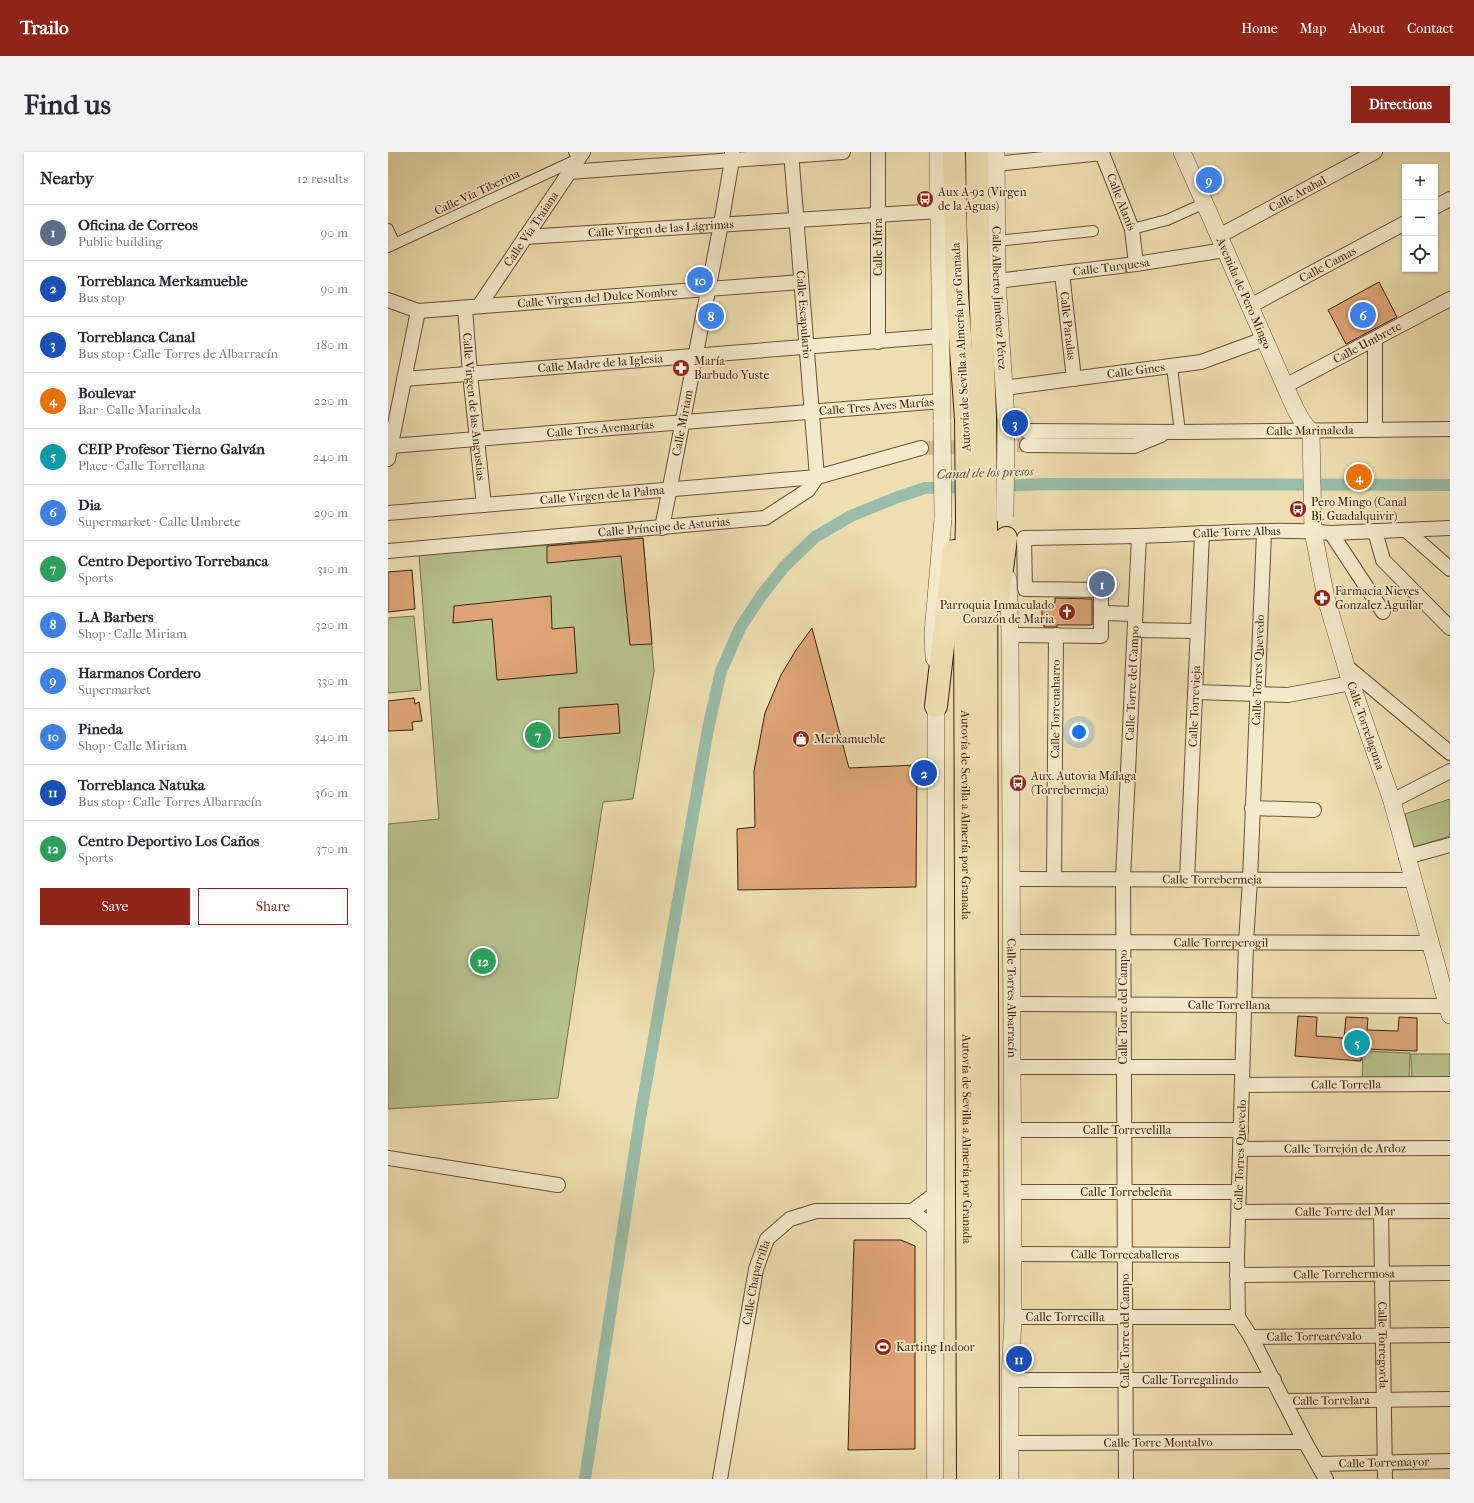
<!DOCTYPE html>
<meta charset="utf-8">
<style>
body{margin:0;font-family:"IM FELL French Canon",serif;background:#f2f2f3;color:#2b2b33}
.controls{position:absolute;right:12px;top:12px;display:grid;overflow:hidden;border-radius:0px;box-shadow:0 1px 3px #0004}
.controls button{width:36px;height:36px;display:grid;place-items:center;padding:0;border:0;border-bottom:1px solid #e1e1e2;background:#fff;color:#2b2b33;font:20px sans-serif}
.you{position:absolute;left:691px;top:580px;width:14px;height:14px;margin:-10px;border:3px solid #fff;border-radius:50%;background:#1a73e8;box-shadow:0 0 0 6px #1a73e833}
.badge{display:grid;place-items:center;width:26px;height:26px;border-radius:50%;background:#8f2418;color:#fff;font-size:13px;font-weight:700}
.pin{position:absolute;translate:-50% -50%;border:2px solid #fff;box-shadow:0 1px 4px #0006}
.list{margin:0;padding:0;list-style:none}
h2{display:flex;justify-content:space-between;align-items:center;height:52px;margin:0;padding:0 16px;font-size:17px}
h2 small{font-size:13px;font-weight:400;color:#7c7c81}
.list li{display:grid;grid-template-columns:26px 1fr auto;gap:12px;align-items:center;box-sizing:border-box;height:56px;padding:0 16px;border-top:1px solid #e1e1e2}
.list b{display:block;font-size:15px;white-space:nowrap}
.list p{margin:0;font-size:13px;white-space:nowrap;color:#7c7c81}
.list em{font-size:13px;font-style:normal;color:#7c7c81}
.actions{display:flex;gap:8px;padding:12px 16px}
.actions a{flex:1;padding:9px 0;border:1px solid #8f2418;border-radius:0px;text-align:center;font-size:14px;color:#8f2418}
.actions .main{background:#8f2418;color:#fff}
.icon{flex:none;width:22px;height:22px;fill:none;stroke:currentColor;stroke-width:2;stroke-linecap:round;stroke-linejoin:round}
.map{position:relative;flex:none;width:1062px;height:1327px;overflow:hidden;border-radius:0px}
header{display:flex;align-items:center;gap:24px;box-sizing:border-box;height:56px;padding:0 20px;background:#8f2418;color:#fff}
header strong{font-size:19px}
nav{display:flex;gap:22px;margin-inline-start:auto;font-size:14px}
.intro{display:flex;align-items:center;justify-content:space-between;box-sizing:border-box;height:96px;padding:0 24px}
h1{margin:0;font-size:28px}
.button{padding:10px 18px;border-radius:0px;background:#8f2418;color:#fff;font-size:14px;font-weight:700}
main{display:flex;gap:24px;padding:0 24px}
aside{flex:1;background:#fff;border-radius:0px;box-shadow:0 1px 3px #0004}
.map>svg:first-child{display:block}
.green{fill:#b7c28d;stroke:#7a724d}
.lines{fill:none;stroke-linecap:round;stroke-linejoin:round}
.canal{stroke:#9abda9;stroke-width:12}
.building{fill:#dea678;stroke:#3d210d}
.minor-tunnel{stroke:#cab990;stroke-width:14;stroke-dasharray:14 7;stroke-linecap:butt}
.pedestrian-casing{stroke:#695036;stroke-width:12}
.minor-casing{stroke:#695036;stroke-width:16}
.tertiary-casing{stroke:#695036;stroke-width:18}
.trunk-casing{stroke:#3d210d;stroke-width:24}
.pedestrian{stroke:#f3eacc;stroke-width:10}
.minor{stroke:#f3eacc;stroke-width:14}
.tertiary{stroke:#f3eacc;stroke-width:17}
.trunk{stroke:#eddfb1;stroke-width:22}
.tertiary-bridge-casing{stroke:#695036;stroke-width:18;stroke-linecap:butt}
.trunk-bridge-casing{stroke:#3d210d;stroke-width:24;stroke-linecap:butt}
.tertiary-bridge{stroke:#f3eacc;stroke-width:17}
.trunk-bridge{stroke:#eddfb1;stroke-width:22}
.labels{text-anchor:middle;stroke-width:3.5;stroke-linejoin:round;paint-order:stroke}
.street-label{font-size:12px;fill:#3d210d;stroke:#f3eacc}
.poi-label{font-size:12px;fill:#3d210d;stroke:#f3eacc;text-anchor:start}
.water-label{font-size:13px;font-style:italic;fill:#59503c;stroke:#f3eacc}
</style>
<header>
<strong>Trailo</strong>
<nav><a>Home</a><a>Map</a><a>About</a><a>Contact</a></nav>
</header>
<div class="intro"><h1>Find us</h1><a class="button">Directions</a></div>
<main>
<aside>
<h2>Nearby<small>12 results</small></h2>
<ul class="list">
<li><span class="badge" style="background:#5c6f8a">1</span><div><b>Oficina de Correos</b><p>Public building</p></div><em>90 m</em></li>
<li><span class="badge" style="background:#1a4fb4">2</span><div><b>Torreblanca Merkamueble</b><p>Bus stop</p></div><em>90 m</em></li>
<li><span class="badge" style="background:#1a4fb4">3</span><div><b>Torreblanca Canal</b><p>Bus stop · Calle Torres de Albarracín</p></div><em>180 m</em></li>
<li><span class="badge" style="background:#e8710a">4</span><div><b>Boulevar</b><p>Bar · Calle Marinaleda</p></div><em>220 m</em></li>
<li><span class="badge" style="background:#0f9aa8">5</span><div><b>CEIP Profesor Tierno Galván</b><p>Place · Calle Torrellana</p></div><em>240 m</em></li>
<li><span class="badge" style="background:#3f7fe0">6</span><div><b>Dia</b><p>Supermarket · Calle Umbrete</p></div><em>290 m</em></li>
<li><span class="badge" style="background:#2e9e5b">7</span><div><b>Centro Deportivo Torrebanca</b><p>Sports</p></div><em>310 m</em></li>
<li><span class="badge" style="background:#3f7fe0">8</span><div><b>L.A Barbers</b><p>Shop · Calle Miriam</p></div><em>320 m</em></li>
<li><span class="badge" style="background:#3f7fe0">9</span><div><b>Harmanos Cordero</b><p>Supermarket</p></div><em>330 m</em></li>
<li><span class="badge" style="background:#3f7fe0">10</span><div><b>Pineda</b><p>Shop · Calle Miriam</p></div><em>340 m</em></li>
<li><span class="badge" style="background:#1a4fb4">11</span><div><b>Torreblanca Natuka</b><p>Bus stop · Calle Torres Albarracín</p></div><em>360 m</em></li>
<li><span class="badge" style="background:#2e9e5b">12</span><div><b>Centro Deportivo Los Caños</b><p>Sports</p></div><em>370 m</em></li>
</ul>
<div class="actions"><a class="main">Save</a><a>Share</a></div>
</aside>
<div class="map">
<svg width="1062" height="1327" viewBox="0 0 1062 1327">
<rect width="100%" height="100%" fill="#eddfb1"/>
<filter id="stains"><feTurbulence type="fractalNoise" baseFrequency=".005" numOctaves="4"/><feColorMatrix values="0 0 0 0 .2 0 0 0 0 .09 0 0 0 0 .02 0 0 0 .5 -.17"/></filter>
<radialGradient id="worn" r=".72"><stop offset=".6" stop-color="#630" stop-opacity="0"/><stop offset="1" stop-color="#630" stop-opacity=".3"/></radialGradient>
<!-- green -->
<path class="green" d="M255,386L266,519L245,647L215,650L170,946L0,957V672L51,667L31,403Z
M26,464L33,538L0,541V466Z
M1062,647V684L1026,695L1017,662Z
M975,899L1022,901L1021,928H974Z
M1023,902H1062V928H1024Z"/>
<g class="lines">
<!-- canal -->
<path class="canal" d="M609,334L659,332L1062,333
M197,1327L252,966L320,577L333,519L352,476L373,444L396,415L427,385L463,364L510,345L537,336L583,335"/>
</g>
<!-- building -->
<path class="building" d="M991,130L1009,165L958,192L940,158Z
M255,386L264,492L242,493L233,404L159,411V394Z
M24,418L27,457L0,460V420Z
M163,444L164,477L186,475L189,521L109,528L104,467L65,471L66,454Z
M667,446L704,447V473H669V475H656V468H654V452H665V451H667Z
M424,476L461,616L529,613L528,735L350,738L349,677L367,675L366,619L377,561L393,523L408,498Z
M26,546L27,552L31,550L34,569L24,570L25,578L0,579V549Z
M230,552L232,581L171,586V556Z
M910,864L929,865L928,884L956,886L958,865L980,866L979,878L1010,879L1011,865L1029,866V899L974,897L973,909L907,904Z
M466,1088H513L527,1094V1297L460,1298Z"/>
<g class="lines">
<!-- minor-tunnel -->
<path class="minor-tunnel" d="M608,294L639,293
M533,296L587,295"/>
<!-- pedestrian casing -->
<g class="pedestrian-casing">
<path id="pedestrian" d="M0,77L7,92
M744,77L779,68L817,51
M608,89L705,79
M0,95L190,7L186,0
M784,215L792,280"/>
</g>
<!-- minor casing -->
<g class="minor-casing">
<g id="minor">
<path id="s1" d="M403,0L429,325"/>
<path d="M490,0V190"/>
<path id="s2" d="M607,12L714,1L744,77L748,112"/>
<path d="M181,20L455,0"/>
<path d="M1047,55L1062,47"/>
<path id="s3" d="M831,84L987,0"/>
<path id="s4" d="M137,85L551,59"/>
<path id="s5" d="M674,121L686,227"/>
<path id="s6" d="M609,129L748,112L837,98"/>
<path id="s7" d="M0,148L30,159L413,130"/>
<path id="s8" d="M91,154L195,0"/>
<path id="s9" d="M862,154L1017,71"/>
<path id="s10" d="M77,156L82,222L96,353"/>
<path d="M987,187V278"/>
<path id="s11" d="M16,227L553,184"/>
<path id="s12" d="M897,234L1062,147"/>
<path id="s13" d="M616,236L813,210L876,187"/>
<path id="s14" d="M638,279L792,280L1062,277"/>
<path d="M639,293L746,294L773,283"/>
<path id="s15" d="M3,294L554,249"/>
<path d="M0,307L30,159"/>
<path id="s16" d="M0,361L429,325L533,296"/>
<path id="s17" d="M274,376L333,72L344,8V0"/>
<path d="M1018,378L1062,417"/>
<path d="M987,379L995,408L1062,476"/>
<path d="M876,380L862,728L858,790L849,1103L850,1165L863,1185L917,1290L938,1327"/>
<path d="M943,381L995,460"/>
<path id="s18" d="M0,399L377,366L420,338L429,325"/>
<path d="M713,461L747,462"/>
<path d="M747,478L809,479"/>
<path id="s19" d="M622,483L713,484V438L637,437L636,386C683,385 729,385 776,383C831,381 888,376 943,381L1062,376"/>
<path d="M958,514L1062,601"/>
<path d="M807,540L900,543L963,531"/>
<path d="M1004,649L1062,619"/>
<path d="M864,656L926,658"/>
<path d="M1018,705L1062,693"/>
<path id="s20" d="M624,727L1025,728"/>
<path id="s21" d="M666,727L668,483"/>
<path id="s22" d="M799,728L814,381"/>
<path id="s23" d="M624,790L1042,791"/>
<path id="s24" d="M624,852L1059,854"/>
<path d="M624,915H854"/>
<path id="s25" d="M854,933L1062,932"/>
<path id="s26" d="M624,978H853"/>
<path id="s27" d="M853,997L1062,996"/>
<path d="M0,1006L170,1033"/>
<path id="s28" d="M624,1040H851"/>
<path d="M524,1059L546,1076"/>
<path id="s29" d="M993,1059L997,1327"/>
<path id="s30" d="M851,1060L1062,1059"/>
<path id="s31" d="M625,1102L849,1103"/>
<path id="s32" d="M849,1123L1062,1121"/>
<path id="s33" d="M625,1165H850"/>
<path id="s34" d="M863,1185L1062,1183"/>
<path id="s35" d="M622,1228H886"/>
<path id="s36" d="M897,1249L1062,1247"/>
<path id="s37" d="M622,1291L917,1290"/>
<path id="s38" d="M930,1312L1062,1309"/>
<path id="s39" d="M332,1327L368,1117L379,1087L402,1067L428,1059H524L546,1043"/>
<path id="s40" d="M738,1327L735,727L751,384"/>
</g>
</g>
<!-- tertiary casing -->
<g class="tertiary-casing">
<g id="tertiary">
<path d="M550,0L554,270"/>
<path id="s41" d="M608,0L609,129L618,267"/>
<path id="s42" d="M794,0L897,234C904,249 911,269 923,279L925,379L938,446L963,531L1004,649L1062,863"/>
<path id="s43" d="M620,427L622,483L625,1102V1165L622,1228V1327"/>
<path d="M546,506L545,481L555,366"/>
<path d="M547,1327L548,542"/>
</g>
</g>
<!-- trunk casing -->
<g class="trunk-casing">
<g id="trunk">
<path d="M566,0L569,142L578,267"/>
<path d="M589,0L590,75L597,265"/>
<path d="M598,365L600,1327"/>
<path id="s44" d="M579,367L577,452L580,1327"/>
<path d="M610,448L618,386"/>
<path d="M548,554L566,399"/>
</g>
</g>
<!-- pedestrian -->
<use href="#pedestrian" class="pedestrian"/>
<!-- minor -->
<use href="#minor" class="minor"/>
<!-- tertiary -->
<use href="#tertiary" class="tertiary"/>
<!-- trunk -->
<use href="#trunk" class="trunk"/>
<!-- tertiary-bridge casing -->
<g class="tertiary-bridge-casing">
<path id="tertiary-bridge" d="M554,270L555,366
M617,365L618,267"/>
</g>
<!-- trunk-bridge casing -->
<g class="trunk-bridge-casing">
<path id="trunk-bridge" d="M597,265L598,365
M578,267L579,367"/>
</g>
<!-- tertiary-bridge -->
<use href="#tertiary-bridge" class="tertiary-bridge"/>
<!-- trunk-bridge -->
<use href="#trunk-bridge" class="trunk-bridge"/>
</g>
<!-- icons -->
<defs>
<g id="bus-disc" transform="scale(0.9)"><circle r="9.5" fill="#8f2418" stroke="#f3eacc"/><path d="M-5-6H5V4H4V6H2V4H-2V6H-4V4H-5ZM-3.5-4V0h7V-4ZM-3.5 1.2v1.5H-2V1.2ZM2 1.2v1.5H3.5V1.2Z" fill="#fff"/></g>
<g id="pharmacy-disc" transform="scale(0.9)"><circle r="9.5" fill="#8f2418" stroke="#f3eacc"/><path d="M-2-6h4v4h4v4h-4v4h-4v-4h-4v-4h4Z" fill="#fff"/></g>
<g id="church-disc" transform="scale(0.9)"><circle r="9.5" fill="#8f2418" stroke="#f3eacc"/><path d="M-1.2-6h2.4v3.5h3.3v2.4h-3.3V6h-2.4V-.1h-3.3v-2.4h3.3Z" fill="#fff"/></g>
<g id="shop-disc" transform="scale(0.9)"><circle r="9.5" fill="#8f2418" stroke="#f3eacc"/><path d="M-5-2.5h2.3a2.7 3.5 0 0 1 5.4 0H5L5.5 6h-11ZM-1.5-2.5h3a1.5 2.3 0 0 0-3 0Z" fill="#fff"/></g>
<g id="stadium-disc" transform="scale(0.9)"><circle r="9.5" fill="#8f2418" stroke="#f3eacc"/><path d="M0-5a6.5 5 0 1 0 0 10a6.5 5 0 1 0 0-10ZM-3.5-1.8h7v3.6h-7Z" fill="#fff"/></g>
</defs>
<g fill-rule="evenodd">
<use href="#bus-disc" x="537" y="47"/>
<use href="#pharmacy-disc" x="293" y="216"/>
<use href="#bus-disc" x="910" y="357"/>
<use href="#pharmacy-disc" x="934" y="446"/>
<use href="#church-disc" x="679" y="460"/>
<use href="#shop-disc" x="413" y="587"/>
<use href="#bus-disc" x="630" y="631"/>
<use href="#stadium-disc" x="495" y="1195"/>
</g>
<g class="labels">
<!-- street labels -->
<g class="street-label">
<text transform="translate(89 40) rotate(-25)" y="4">Calle Vía Tiberina</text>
<text dy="4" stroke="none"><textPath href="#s3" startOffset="89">Calle Arahal</textPath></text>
<text dy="4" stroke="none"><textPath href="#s2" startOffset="160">Calle Alanís</textPath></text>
<text dy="4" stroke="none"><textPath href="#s4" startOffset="136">Calle Virgen de las Lágrimas</textPath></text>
<text dy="4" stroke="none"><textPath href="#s8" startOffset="93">Calle Vía Traiana</textPath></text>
<text transform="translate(490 95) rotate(-90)" y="4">Calle Mitra</text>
<text dy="4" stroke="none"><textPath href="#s9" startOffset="88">Calle Camas</textPath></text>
<text dy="4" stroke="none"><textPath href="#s6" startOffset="115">Calle Turquesa</textPath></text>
<text dy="4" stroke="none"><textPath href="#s42" startOffset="154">Avenida de Pero Mingo</textPath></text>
<text dy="4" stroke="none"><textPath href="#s7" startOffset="212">Calle Virgen del Dulce Nombre</textPath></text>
<text dy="4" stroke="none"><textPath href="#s41" startOffset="146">Calle Alberto Jiménez Pérez</textPath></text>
<text dy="4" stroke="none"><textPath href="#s1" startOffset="163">Calle Escapulario</textPath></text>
<text dy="4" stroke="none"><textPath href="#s5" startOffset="53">Calle Paradas</textPath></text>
<text dy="4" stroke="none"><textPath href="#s12" startOffset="93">Calle Umbrete</textPath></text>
<text transform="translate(573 195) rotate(-93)" y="4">Autovía de Sevilla a Almería por Granada</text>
<text dy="4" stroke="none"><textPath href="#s11" startOffset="197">Calle Madre de la Iglesia</textPath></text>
<text dy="4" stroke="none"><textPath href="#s13" startOffset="133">Calle Gines</textPath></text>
<text dy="4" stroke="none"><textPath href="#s10" startOffset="99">Calle Virgen de las Angustias</textPath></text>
<text dy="4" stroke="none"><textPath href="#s15" startOffset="487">Calle Tres Aves Marías</textPath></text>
<text dy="4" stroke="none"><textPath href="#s17" startOffset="107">Calle Miriam</textPath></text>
<text dy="4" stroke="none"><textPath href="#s15" startOffset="210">Calle Tres Avemarías</textPath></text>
<text dy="4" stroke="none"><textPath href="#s14" startOffset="284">Calle Marinaleda</textPath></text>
<text dy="4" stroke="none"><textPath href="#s16" startOffset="215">Calle Virgen de la Palma</textPath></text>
<text dy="4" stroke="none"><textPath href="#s18" startOffset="277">Calle Príncipe de Asturias</textPath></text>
<text dy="4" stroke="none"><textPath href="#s19" startOffset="477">Calle Torre Albas</textPath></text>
<text transform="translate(870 518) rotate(-88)" y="4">Calle Torres Quevedo</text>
<text dy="4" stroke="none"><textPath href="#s40" startOffset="796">Calle Torre del Campo</textPath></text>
<text dy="4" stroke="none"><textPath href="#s22" startOffset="174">Calle Torrevieja</textPath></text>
<text dy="4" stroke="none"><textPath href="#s21" startOffset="170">Calle Torrenaharro</textPath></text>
<text dy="4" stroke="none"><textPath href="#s42" startOffset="610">Calle Torrelaguna</textPath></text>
<text dy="4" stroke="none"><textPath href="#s44" startOffset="296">Autovía de Sevilla a Almería por Granada</textPath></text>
<text dy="4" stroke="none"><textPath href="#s20" startOffset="200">Calle Torrebermeja</textPath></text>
<text dy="4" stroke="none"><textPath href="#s23" startOffset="209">Calle Torreperogil</textPath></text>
<text dy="4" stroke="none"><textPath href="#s43" startOffset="419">Calle Torres Albarracín</textPath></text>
<text dy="4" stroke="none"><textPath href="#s24" startOffset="217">Calle Torrellana</textPath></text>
<text transform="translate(735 855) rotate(-90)" y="4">Calle Torre del Campo</text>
<text dy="4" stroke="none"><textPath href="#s25" startOffset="104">Calle Torrella</textPath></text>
<text dy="4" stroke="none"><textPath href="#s26" startOffset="115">Calle Torrevelilla</textPath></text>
<text dy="4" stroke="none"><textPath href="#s44" startOffset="620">Autovía de Sevilla a Almería por Granada</textPath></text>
<text dy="4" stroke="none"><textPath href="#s27" startOffset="104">Calle Torrejón de Ardoz</textPath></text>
<text transform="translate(852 1003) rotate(-88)" y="4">Calle Torres Quevedo</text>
<text dy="4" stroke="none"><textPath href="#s28" startOffset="114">Calle Torrebeleña</textPath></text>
<text dy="4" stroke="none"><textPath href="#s30" startOffset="106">Calle Torre del Mar</textPath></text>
<text dy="4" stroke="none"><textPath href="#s31" startOffset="112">Calle Torrecaballeros</textPath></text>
<text dy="4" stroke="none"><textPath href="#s32" startOffset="107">Calle Torrehermosa</textPath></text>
<text dy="4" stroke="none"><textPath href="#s39" startOffset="200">Calle Chaparrilla</textPath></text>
<text dy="4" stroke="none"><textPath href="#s33" startOffset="52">Calle Torrecilla</textPath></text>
<text transform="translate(737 1179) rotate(-90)" y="4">Calle Torre del Campo</text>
<text dy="4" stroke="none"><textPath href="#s34" startOffset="63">Calle Torrearévalo</textPath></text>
<text dy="4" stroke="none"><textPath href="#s29" startOffset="134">Calle Torregorda</textPath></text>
<text dy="4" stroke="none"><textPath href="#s35" startOffset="180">Calle Torregalindo</textPath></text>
<text dy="4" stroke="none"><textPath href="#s36" startOffset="46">Calle Torrelara</textPath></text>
<text dy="4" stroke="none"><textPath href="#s37" startOffset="148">Calle Torre Montalvo</textPath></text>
<text dy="4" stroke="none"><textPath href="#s38" startOffset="66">Calle Torremayor</textPath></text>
</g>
<!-- poi labels -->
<g class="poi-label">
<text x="550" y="44">Aux A-92 (Virgen<tspan x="550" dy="14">de la Aguas)</tspan></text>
<text x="306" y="213">María<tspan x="306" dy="14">Barbudo Yuste</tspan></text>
<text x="923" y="354">Pero Mingo (Canal<tspan x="923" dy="14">Bj. Guadalquivir)</tspan></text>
<text x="947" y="443">Farmacia Nieves<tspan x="947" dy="14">Gonzalez Aguilar</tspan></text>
<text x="666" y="457" text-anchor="end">Parroquia Inmaculado<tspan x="666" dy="14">Corazón de Maria</tspan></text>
<text x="426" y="591">Merkamueble</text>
<text x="643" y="628">Aux. Autovia Málaga<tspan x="643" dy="14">(Torrebermeja)</tspan></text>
<text x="508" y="1199">Karting Indoor</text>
</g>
<!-- water labels -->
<g class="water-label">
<text transform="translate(597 320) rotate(-2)" y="5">Canal de los presos</text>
</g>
</g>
<rect width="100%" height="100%" filter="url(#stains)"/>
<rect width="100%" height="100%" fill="url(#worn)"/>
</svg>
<div class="controls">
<button>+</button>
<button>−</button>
<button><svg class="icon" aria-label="locate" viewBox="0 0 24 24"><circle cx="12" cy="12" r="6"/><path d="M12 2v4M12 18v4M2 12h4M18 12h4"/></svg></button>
</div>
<div class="you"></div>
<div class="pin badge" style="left:714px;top:432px;background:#5c6f8a">1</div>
<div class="pin badge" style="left:536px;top:621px;background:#1a4fb4">2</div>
<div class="pin badge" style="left:627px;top:271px;background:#1a4fb4">3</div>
<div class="pin badge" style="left:971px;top:325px;background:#e8710a">4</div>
<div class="pin badge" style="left:969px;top:891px;background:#0f9aa8">5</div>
<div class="pin badge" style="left:975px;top:163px;background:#3f7fe0">6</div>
<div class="pin badge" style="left:150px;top:583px;background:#2e9e5b">7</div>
<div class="pin badge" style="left:323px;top:164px;background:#3f7fe0">8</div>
<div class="pin badge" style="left:821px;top:28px;background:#3f7fe0">9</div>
<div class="pin badge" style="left:312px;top:128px;background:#3f7fe0">10</div>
<div class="pin badge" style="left:631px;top:1207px;background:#1a4fb4">11</div>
<div class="pin badge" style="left:95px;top:809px;background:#2e9e5b">12</div>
</div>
</main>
